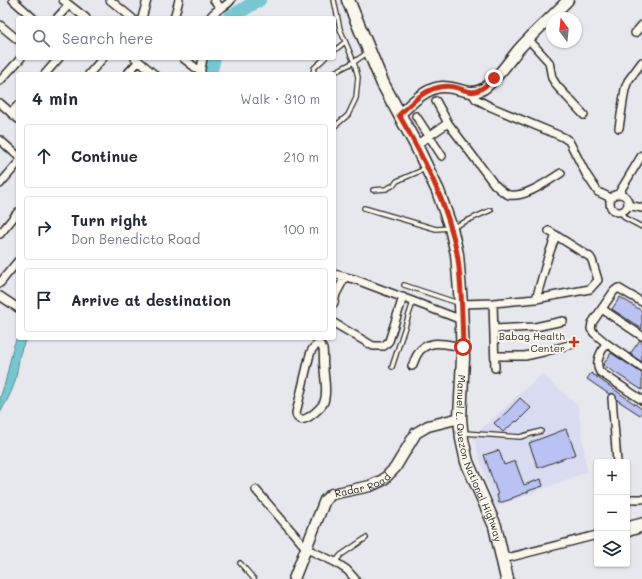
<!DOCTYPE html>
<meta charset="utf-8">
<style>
body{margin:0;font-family:Mali,sans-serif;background:#f6f6f7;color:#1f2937}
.controls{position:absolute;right:12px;bottom:12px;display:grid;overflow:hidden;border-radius:4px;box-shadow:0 1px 3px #0004}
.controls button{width:36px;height:36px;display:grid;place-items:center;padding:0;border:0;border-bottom:1px solid #e0e1e3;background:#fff;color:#1f2937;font:20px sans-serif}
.compass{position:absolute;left:546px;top:12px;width:36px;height:36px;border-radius:50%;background:#fff;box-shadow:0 1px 3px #0004;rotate:345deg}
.stop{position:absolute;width:12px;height:12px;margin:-9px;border:3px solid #c8321e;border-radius:50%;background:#fff}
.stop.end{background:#c8321e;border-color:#fff;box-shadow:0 1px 4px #0008}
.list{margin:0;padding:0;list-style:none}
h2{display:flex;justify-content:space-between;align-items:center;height:52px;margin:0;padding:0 16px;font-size:17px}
h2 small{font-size:13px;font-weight:400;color:#747a83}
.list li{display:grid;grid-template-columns:26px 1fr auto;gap:12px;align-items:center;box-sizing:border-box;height:64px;margin:0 8px 8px;padding:0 8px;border:1px solid #e0e1e3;border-radius:4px}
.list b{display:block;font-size:15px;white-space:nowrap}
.list p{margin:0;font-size:13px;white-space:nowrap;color:#747a83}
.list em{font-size:13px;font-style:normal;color:#747a83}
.icon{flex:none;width:22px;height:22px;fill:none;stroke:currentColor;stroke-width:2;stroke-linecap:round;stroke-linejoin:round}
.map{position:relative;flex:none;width:642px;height:579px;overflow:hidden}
.search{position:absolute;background:#fff;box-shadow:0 1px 3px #0004;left:16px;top:16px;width:320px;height:44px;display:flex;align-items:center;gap:10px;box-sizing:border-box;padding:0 14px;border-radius:4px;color:#747a83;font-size:15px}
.panel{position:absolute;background:#fff;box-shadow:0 1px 3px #0004;left:16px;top:72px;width:320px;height:268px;border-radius:4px}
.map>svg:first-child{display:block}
.built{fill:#d9dcf0}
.water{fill:#77c7d2;stroke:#59898f}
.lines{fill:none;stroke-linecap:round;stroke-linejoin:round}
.river{stroke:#77c7d2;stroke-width:14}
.building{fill:#b9c2f3;stroke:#2b2b2b}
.lane-casing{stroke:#2b2b2b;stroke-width:6}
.street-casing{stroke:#2b2b2b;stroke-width:10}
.secondary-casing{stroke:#2b2b2b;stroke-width:13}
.primary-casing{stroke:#2b2b2b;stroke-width:15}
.lane{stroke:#fbf7ec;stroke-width:3.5}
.street{stroke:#fbf7ec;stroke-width:7}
.secondary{stroke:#fbf7ec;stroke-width:10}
.primary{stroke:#fbf7ec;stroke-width:12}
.route{stroke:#c8321e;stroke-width:5}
.poi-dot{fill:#c8321e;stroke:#fbf7ec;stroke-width:1.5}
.labels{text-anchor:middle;stroke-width:4;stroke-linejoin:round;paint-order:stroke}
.poi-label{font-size:10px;fill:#2b2b2b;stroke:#fbf7ec;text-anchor:end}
.street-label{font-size:10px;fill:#2b2b2b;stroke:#fbf7ec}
</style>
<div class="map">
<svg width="642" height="579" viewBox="0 0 642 579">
<rect width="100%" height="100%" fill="#e7e7ee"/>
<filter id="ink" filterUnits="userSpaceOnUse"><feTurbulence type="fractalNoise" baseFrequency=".025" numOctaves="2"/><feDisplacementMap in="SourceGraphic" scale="8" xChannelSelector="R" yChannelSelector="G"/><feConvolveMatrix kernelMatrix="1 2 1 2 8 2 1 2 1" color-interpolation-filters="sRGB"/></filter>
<g filter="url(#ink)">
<!-- built -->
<path class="built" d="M542,374L578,406L587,472L495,507L473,436Z"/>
<!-- water -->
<path class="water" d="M18,334V338H27C18,351 19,366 15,381C12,392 6,402 0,413V398L5,383L13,348Z"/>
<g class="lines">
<!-- river -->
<path class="river" d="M229,18L259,0
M210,74L214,58"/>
</g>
<!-- building -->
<path class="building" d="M620,297L642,311V329L612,309Z
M640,340L642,341V362L630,354Z
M611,353L642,373V390L603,365Z
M591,373L642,409V412L640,415L617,400L614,394H609L587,379Z
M520,398L531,408L517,422L516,421L503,432L494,423L507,412Z
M566,429L576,454L538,468L529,443Z
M499,450L504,465L515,461L524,485L541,479L543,486L528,491V492L512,498V499L499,503L497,495H498L484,455Z"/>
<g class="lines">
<!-- lane casing -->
<g class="lane-casing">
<path id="lane" d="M334,0L340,29L354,62L358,77L356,98L348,115L334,127
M334,51L345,42
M313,74L314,68L325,58
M331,74L354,62L367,53
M373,190L386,189L394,185L397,181L425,169
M364,208L436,229L451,228L491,210
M621,212L625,218L642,227
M404,285L458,303
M392,367L413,302
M464,433L520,437L541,431
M335,562L341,555L366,538
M240,563L254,579"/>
</g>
<!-- street casing -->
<g class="street-casing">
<path id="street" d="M13,0L33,18
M63,0L86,18
M110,0L132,18
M214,0L221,8
M57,18L69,5
M142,18L147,0
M174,18L179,0
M210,18C214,9 226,8 231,0
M0,25L18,40
M635,33L642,25
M529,40L549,62L552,78L557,86L584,115
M135,58L154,74
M183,58L201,72
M45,74L59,58
M89,74L103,58
M127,74L139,61
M200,74L203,58
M0,81L21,58
M472,93L476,99L491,107L563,137L569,141L586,174L598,192L611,198
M436,101L448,123L494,184C499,188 503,193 509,195C525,198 548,181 561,173
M0,103L18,119
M11,113L18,105
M416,116L442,156
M619,128L625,89L628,81L642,62
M0,140L18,156
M416,145L448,123
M0,184L18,163
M619,193L642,155
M610 203a9 9 0 1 1 18 0a9 9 0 1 1-18 0Z
M628,205L642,208
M0,234L18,212
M334,274L354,279L462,320
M0,283L18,261
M0,296L18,308
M536,299L548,257L556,235
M642,302L618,288L614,291L592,323L591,329L594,333L606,343L642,368
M334,303L336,294L345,277
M493,303L495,368
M461,304L493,303L536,299L590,289L598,280L592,260L590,257L549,231
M602,309L642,336
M334,323L373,346H384L389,341L403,297
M494,329L535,327L563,321
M606,343C601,352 594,363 600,372L642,400
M319,344C312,347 311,351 309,358L296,413C298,430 321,409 324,402C328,391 324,378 324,368C323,362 324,355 323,349C322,346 321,346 319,344L320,338
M495,356H525L543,352L573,344
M412,366C414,363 415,358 417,355C426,337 448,345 463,347
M612,398L617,462
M256,490L307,549L335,562L347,570L355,579
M627,499H642
M627,526L642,522
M627,533L642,528
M503,559L597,535"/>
</g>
<!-- secondary casing -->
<g class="secondary-casing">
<g id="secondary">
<path d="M399,115C411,104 425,88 442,87C457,86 469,97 483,89C494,83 510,60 518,50C534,32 552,17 568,0"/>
<path id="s1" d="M294,579L325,500L332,494L370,486L383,480L395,468L416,433L428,426L460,418"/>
</g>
</g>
<!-- primary casing -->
<g class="primary-casing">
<g id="primary">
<path id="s2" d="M348,0L383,84L416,145L438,191L451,228L457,254L461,304L463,358L460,418L462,439L467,462L495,526L507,579"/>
</g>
</g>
<!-- lane -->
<use href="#lane" class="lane"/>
<!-- street -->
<use href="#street" class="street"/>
<!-- secondary -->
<use href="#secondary" class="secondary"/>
<!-- primary -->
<use href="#primary" class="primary"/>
</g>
</g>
<g class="lines" filter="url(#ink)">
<!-- route -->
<path class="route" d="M463,347C462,317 462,282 457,253C447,203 424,158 399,115C411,104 423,90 440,87C467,82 467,106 494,78"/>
</g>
<!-- markers -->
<path class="poi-dot" d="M572 336h4v4h4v4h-4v4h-4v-4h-4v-4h4z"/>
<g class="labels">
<!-- poi labels -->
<g class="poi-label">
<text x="565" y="340">Babag Health<tspan x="565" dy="12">Center</tspan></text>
</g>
<!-- street labels -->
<g class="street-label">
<text dy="4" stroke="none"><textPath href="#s2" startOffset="485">Manuel L. Quezon National Highway</textPath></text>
<text dy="4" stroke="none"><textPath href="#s1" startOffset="126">Radar Road</textPath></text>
</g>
</g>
</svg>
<div class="controls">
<button>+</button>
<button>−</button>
<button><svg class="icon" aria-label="layers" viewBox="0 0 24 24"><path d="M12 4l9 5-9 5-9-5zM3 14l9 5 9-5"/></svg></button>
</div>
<svg class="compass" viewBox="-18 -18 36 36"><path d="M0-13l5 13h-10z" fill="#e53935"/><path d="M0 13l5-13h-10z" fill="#747a83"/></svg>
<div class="stop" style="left:463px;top:347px"></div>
<div class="stop end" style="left:494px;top:78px"></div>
<div class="search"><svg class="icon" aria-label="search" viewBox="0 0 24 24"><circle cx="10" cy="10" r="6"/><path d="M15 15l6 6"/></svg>Search here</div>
<section class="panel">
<h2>4 min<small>Walk · 310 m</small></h2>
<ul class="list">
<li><svg class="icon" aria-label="ahead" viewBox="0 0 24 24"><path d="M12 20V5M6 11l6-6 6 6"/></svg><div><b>Continue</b></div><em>210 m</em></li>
<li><svg class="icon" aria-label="right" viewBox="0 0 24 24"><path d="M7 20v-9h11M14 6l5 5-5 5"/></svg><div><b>Turn right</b><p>Don Benedicto Road</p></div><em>100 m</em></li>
<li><svg class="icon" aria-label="arrive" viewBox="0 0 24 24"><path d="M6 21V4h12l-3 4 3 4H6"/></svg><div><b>Arrive at destination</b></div></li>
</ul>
</section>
</div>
